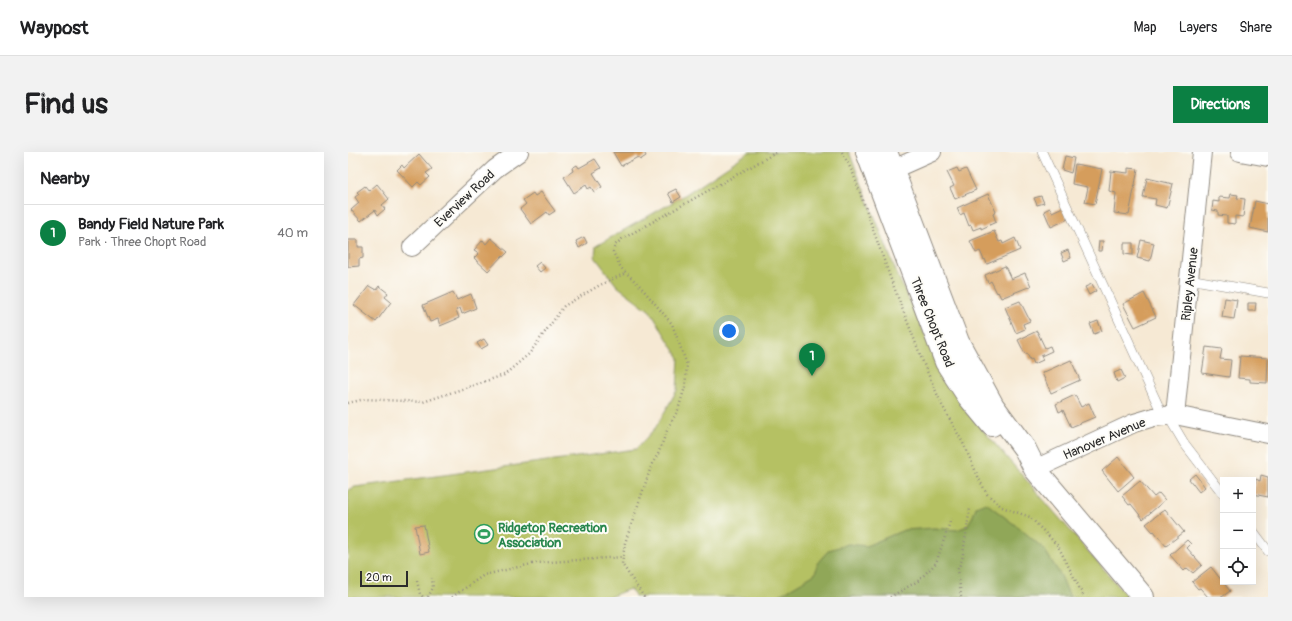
<!DOCTYPE html>
<meta charset="utf-8">
<style>
body{margin:0;font-family:Pangolin,sans-serif;background:#f2f2f2;color:#202124}
.controls{position:absolute;right:12px;bottom:12px;display:grid;overflow:hidden;border-radius:0px;box-shadow:0 4px 16px #0002}
.controls button{width:36px;height:36px;display:grid;place-items:center;padding:0;border:0;border-bottom:1px solid #e0e0e0;background:#fff;color:#202124;font:20px sans-serif}
.scale{position:absolute;left:12px;bottom:10px;width:48px;box-sizing:border-box;padding-left:4px;border:2px solid #2b2b2b;border-top:0;font-size:11px;line-height:14px;white-space:nowrap;color:#2b2b2b;-webkit-text-stroke:3px #fdfcf7;paint-order:stroke}
.you{position:absolute;left:381px;top:179px;width:14px;height:14px;margin:-10px;border:3px solid #fff;border-radius:50%;background:#1a73e8;box-shadow:0 0 0 6px #1a73e833}
.badge{display:grid;place-items:center;width:26px;height:26px;border-radius:50%;background:#0b8043;color:#fff;font-size:13px;font-weight:700}
.pin{position:absolute;translate:-50% -33px;filter:drop-shadow(0 1px 2px #0008)}
.pin::after{content:'';position:absolute;top:21px;width:14px;height:12px;background:inherit;clip-path:polygon(0 0,100% 0,50% 100%)}
.list{margin:0;padding:0;list-style:none}
h2{display:flex;justify-content:space-between;align-items:center;height:52px;margin:0;padding:0 16px;font-size:17px}
h2 small{font-size:13px;font-weight:400;color:#757577}
.list li{display:grid;grid-template-columns:26px 1fr auto;gap:12px;align-items:center;box-sizing:border-box;height:56px;padding:0 16px;border-top:1px solid #e0e0e0}
.list b{display:block;font-size:15px;white-space:nowrap}
.list p{margin:0;font-size:13px;white-space:nowrap;color:#757577}
.list em{font-size:13px;font-style:normal;color:#757577}
.icon{flex:none;width:22px;height:22px;fill:none;stroke:currentColor;stroke-width:2;stroke-linecap:round;stroke-linejoin:round}
.map{position:relative;flex:none;width:920px;height:445px;overflow:hidden;border-radius:0px}
header{display:flex;align-items:center;gap:24px;box-sizing:border-box;height:56px;padding:0 20px;background:#fff;border-bottom:1px solid #e0e0e0}
header strong{font-size:19px}
nav{display:flex;gap:22px;margin-inline-start:auto;font-size:14px}
.intro{display:flex;align-items:center;justify-content:space-between;box-sizing:border-box;height:96px;padding:0 24px}
h1{margin:0;font-size:28px}
.button{padding:10px 18px;border-radius:0px;background:#0b8043;color:#fff;font-size:14px;font-weight:700}
main{display:flex;gap:24px;padding:0 24px}
aside{flex:1;background:#fff;border-radius:0px;box-shadow:0 4px 16px #0002}
.map>svg:first-child{display:block}
.green{fill:#b5c163;stroke:#707647}
.forest{fill:#90a759;stroke:#5e6942}
.building{fill:#d59d5c}
.lines{fill:none;stroke-linecap:round;stroke-linejoin:round}
.service-casing{stroke:#908a80;stroke-width:10}
.minor-casing{stroke:#908a80;stroke-width:20}
.secondary-casing{stroke:#908a80;stroke-width:24}
.path{stroke:#908a80;stroke-width:2.5;stroke-dasharray:1 3;stroke-linecap:butt}
.service{stroke:#fff;stroke-width:9}
.minor{stroke:#fff;stroke-width:18}
.secondary{stroke:#fff;stroke-width:22}
.labels{text-anchor:middle;stroke-width:4;stroke-linejoin:round;paint-order:stroke}
.street-label{font-size:13px;fill:#2b2b2b;stroke:#fdfcf7}
.leisure-label{font-size:13px;font-weight:bold;fill:#27864d;stroke:#fdfcf7;text-anchor:start}
</style>
<header>
<strong>Waypost</strong>
<nav><a>Map</a><a>Layers</a><a>Share</a></nav>
</header>
<div class="intro"><h1>Find us</h1><a class="button">Directions</a></div>
<main>
<aside>
<h2>Nearby<small></small></h2>
<ul class="list">
<li><span class="badge">1</span><div><b>Bandy Field Nature Park</b><p>Park · Three Chopt Road</p></div><em>40 m</em></li>
</ul>
</aside>
<div class="map">
<svg width="920" height="445" viewBox="0 0 920 445">
<rect width="100%" height="100%" fill="#fdfcf7"/>
<filter id="ink" filterUnits="userSpaceOnUse"><feTurbulence type="fractalNoise" baseFrequency=".025" numOctaves="2"/><feDisplacementMap in="SourceGraphic" scale="8" xChannelSelector="R" yChannelSelector="G"/><feConvolveMatrix kernelMatrix="1 2 1 2 8 2 1 2 1" color-interpolation-filters="sRGB"/></filter>
<filter id="wash" filterUnits="userSpaceOnUse"><feTurbulence type="fractalNoise" baseFrequency=".012" numOctaves="4" result="noise"/><feDisplacementMap in="SourceGraphic" scale="16" xChannelSelector="R" yChannelSelector="G"/><feGaussianBlur stdDeviation="0.9" result="paint"/><feColorMatrix in="noise" values="0 0 0 0 0 0 0 0 0 0 0 0 0 0 0 0 0 1.4 0 .05"/><feComposite in="paint" operator="in"/></filter>
<g filter="url(#wash)">
<rect width="100%" height="100%" fill="#f6e9d4"/>
<!-- green -->
<path class="green" d="M401,0H501L550,124L590,211L621,262L780,445H288L282,437L261,445H0V338L7,335L288,297L308,275L329,238L331,206L302,159L269,134L247,105L248,94L332,46Z"/>
<!-- forest -->
<path class="forest" d="M638,351L675,379L696,397L713,424L722,445H428L467,422L471,409L481,398L500,392L518,394L556,378L586,376L609,378L619,374L625,364L628,355Z"/>
<g id="blocks">
<!-- building -->
<path class="building" d="M265,0H296L298,4L292,8L290,5L273,14Z
M71,2L84,17L78,21L82,25L73,33L70,30L65,35L49,18L54,13L56,16Z
M717,4L726,6L723,21L714,18Z
M247,7L253,16L245,21L254,35L246,40L243,35L240,37L238,33L226,41L216,25L225,19L224,16L229,13L231,16Z
M727,12L754,17L747,52L737,50L740,35L724,32Z
M609,16L611,20L618,17L628,38L607,47L602,36L606,34L599,20Z
M780,16L790,17L781,63L766,61L768,41L761,39L763,19L780,21Z
M799,26L825,32L819,56L807,53L808,47L795,45Z
M29,32L41,47L34,53L37,57L30,63L27,58L13,69L3,58L11,51L7,45L11,42L9,40L17,34L21,39Z
M328,37L333,45L325,50L320,41Z
M193,40L207,59L201,63L199,60L183,72L172,57L178,52L175,48L185,41L187,44Z
M640,42L648,60L645,62L648,70L633,77V75L625,78L623,73L621,74L616,61L612,63L609,56Z
M883,42L890,43L889,46L897,47L895,65L887,64V72L879,71V64L870,63V59L864,58L865,49L871,50V45L882,46Z
M693,44L696,51L689,53L686,46Z
M907,49L920,52V80L902,76Z
M715,55L720,67L703,75L696,59L702,56L704,60Z
M646,79L651,90L654,89L655,92L667,86L672,98L639,112L637,107L636,108L632,99L628,101L622,89Z
M236,85L239,91L231,96L228,89Z
M143,86L160,100L155,105L154,104L140,119L126,106L131,101L126,98L135,88L138,92Z
M0,88H10V95H15V106L11,107V114L0,115Z
M793,88L806,91L802,109L789,106Z
M751,89H755L754,99H750Z
M776,91H785V103L776,102Z
M720,98L723,106L716,109L713,101Z
M192,110L197,116L192,120L187,114Z
M657,114L663,127L677,121L683,134L653,146L650,140L649,141L643,129L640,131L637,123Z
M744,132L748,139L741,143L737,135Z
M21,134L28,138L31,134L40,141L37,145L43,150L28,170L6,153Z
M105,140L109,148L123,142L128,156L114,162L112,156L108,158L111,166L92,174L90,167L82,170L75,153Z
M796,141L808,165L787,175L775,152Z
M877,146L889,148L886,167L874,165Z
M672,149L682,169L675,172L677,177L668,181L657,155Z
M900,151H908L907,159H900Z
M750,169L754,179L746,182L742,172Z
M689,179L697,196L702,194L704,199L693,204L695,208L686,212L684,207L682,208L679,201L677,202L670,188Z
M136,187L140,193L133,197L129,191Z
M858,195L874,197L872,207L883,208L881,225L854,221Z
M892,204L920,206L919,231L902,230V227L890,226Z
M723,208L732,228L703,241L694,221Z
M773,218L777,226L769,230L766,221Z
M727,243L733,255L741,251L747,265L723,275L715,258L711,260L708,252Z
M770,305L786,325L770,339L754,319Z
M847,322L857,335L851,340L841,327Z
M913,323L920,325V345L905,342L908,327L912,329Z
M792,329L806,345L811,341L817,348L795,367L783,352L781,353L774,344Z
M817,357L836,380L818,394L806,379L805,380L798,372Z
M76,373L81,400L72,402L67,374Z
M839,388L843,392L839,396L854,413L845,421L839,416L836,419L822,403Z
M863,415L882,439L874,445H860L852,436L850,437L844,430Z"/>
</g>
</g>
<g filter="url(#ink)">
<use href="#blocks" fill-opacity="0" stroke="#908a80" stroke-width="1"/>
<g class="lines">
<!-- service casing -->
<g class="service-casing">
<path id="service" d="M694,0L815,264
M841,127L920,141
M820,264L836,291L875,342
M905,379L920,399"/>
</g>
<!-- minor casing -->
<g class="minor-casing">
<path id="minor" d="M892,0L920,5
M532,23L584,0
M64,95L147,17L171,0
M827,263L854,0
M687,317L786,271L806,265L827,263L920,282"/>
</g>
<!-- secondary casing -->
<g class="secondary-casing">
<path id="secondary" d="M519,0L598,210L620,244L644,273
M538,0L610,190L645,254L677,297L687,317L795,445"/>
</g>
<!-- path -->
<path class="path" d="M494,0L505,21L542,125L577,215L594,253L615,291L633,331L639,342L654,355L682,365L710,394L736,445
M0,251L17,247L75,250L156,223L181,202L216,154L252,133L278,121
M69,429L72,442L75,445
M80,445L85,436L84,426
M104,445L136,423L188,411L275,405
M296,445L274,412L277,391L304,312L310,302L320,276L330,258L337,235L339,213L324,172L292,134L273,116L265,100L267,93L274,87L429,0
M542,445L570,429L588,411L603,367
M613,445L610,417L614,408L622,356"/>
<!-- service -->
<use href="#service" class="service"/>
<!-- minor -->
<use href="#minor" class="minor"/>
<!-- secondary -->
<use href="#secondary" class="secondary"/>
</g>
</g>
<!-- icons -->
<defs>
<g id="stadium-ring" transform="scale(1)"><circle r="9.5" fill="#fdfcf7" stroke="#2e9e5b" stroke-width="1.5"/><path d="M0-5a6.5 5 0 1 0 0 10a6.5 5 0 1 0 0-10ZM-3.5-1.8h7v3.6h-7Z" fill="#2e9e5b"/></g>
</defs>
<g fill-rule="evenodd">
<use href="#stadium-ring" x="136" y="382"/>
</g>
<g class="labels">
<!-- street labels -->
<g class="street-label">
<text transform="translate(116 46) rotate(-43)" y="5">Everview Road</text>
<text transform="translate(841 132) rotate(-84)" y="5">Ripley Avenue</text>
<text transform="translate(585 170) rotate(68)" y="5">Three Chopt Road</text>
<text transform="translate(756 286) rotate(-23)" y="5">Hanover Avenue</text>
</g>
<!-- leisure labels -->
<g class="leisure-label">
<text x="150" y="380">Ridgetop Recreation<tspan x="150" dy="15">Association</tspan></text>
</g>
</g>
</svg>
<div class="controls">
<button>+</button>
<button>−</button>
<button><svg class="icon" aria-label="locate" viewBox="0 0 24 24"><circle cx="12" cy="12" r="6"/><path d="M12 2v4M12 18v4M2 12h4M18 12h4"/></svg></button>
</div>
<div class="scale">20 m</div>
<div class="you"></div>
<div class="pin badge" style="left:464px;top:224px">1</div>
</div>
</main>
